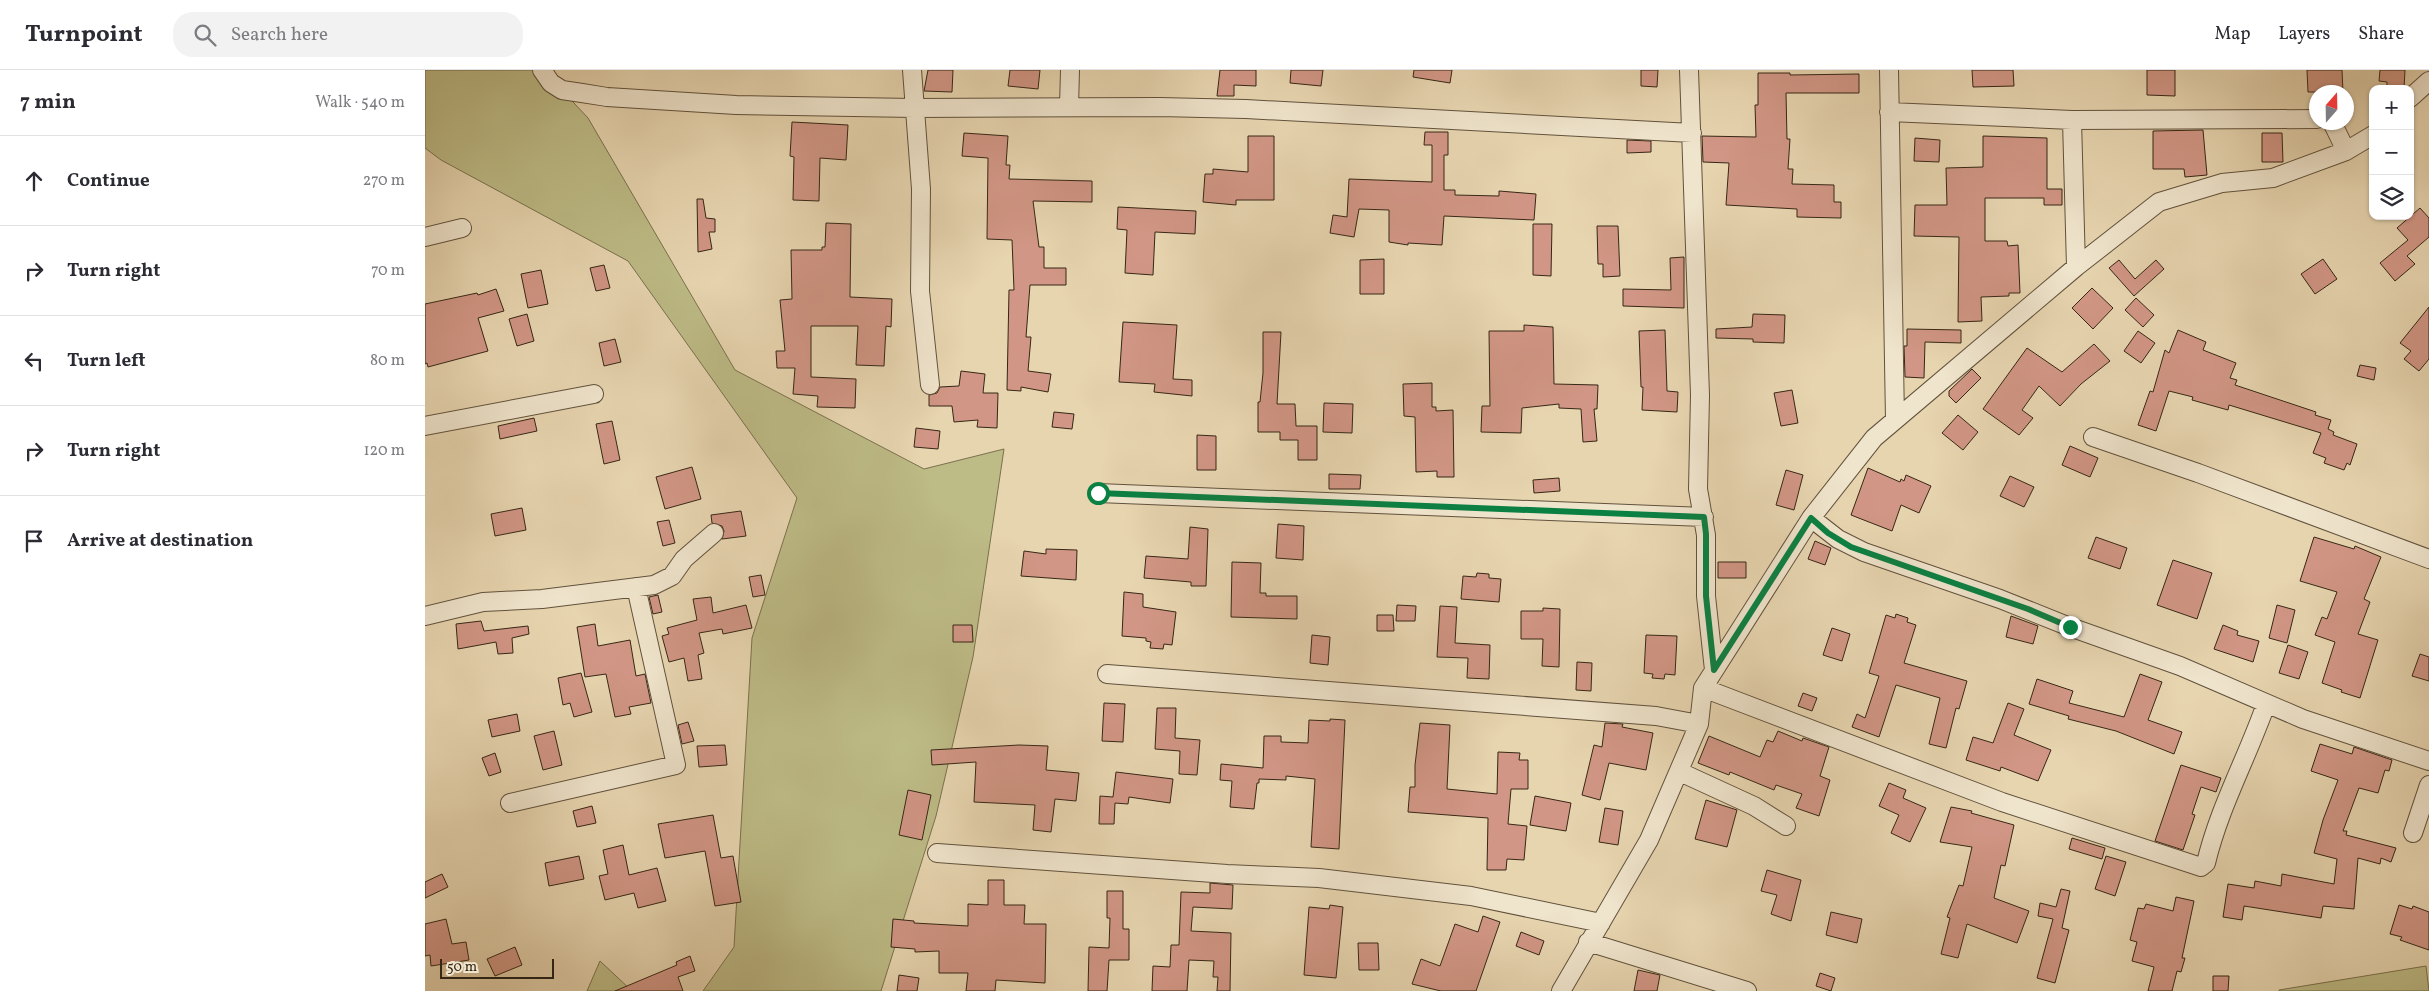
<!DOCTYPE html>
<meta charset="utf-8">
<style>
body{margin:0;font-family:Vollkorn,serif;background:#f2f2f3;color:#2b2b33}
.controls{position:absolute;right:15px;top:15px;display:grid;overflow:hidden;border-radius:10px;box-shadow:0 1px 4px #0004}
.controls button{width:45px;height:45px;display:grid;place-items:center;padding:0;border:0;border-bottom:1px solid #e1e1e2;background:#fff;color:#2b2b33;font:25px sans-serif}
.compass{position:absolute;left:1884px;top:15px;width:45px;height:45px;border-radius:50%;background:#fff;box-shadow:0 1px 4px #0004;rotate:20deg}
.scale{position:absolute;left:15px;bottom:12px;width:114px;box-sizing:border-box;padding-left:5px;border:2px solid #362715;border-top:0;font-size:14px;line-height:18px;white-space:nowrap;color:#362715;-webkit-text-stroke:4px #efe4cc;paint-order:stroke}
.stop{position:absolute;width:15px;height:15px;margin:-11px;border:4px solid #0b8043;border-radius:50%;background:#fff}
.stop.end{background:#0b8043;border-color:#fff;box-shadow:0 1px 5px #0008}
.list{margin:0;padding:0;list-style:none}
h2{display:flex;justify-content:space-between;align-items:center;height:65px;margin:0;padding:0 20px;font-size:21px}
h2 small{font-size:16px;font-weight:400;color:#7c7c81}
.list li{display:grid;grid-template-columns:32px 1fr auto;gap:15px;align-items:center;box-sizing:border-box;height:90px;padding:0 20px;border-top:1px solid #e1e1e2}
.list b{display:block;font-size:19px;white-space:nowrap}
.list em{font-size:16px;font-style:normal;color:#7c7c81}
.icon{flex:none;width:28px;height:28px;fill:none;stroke:currentColor;stroke-width:2;stroke-linecap:round;stroke-linejoin:round}
.map{position:relative;flex:none;width:2004px;height:921px;overflow:hidden}
header{display:flex;align-items:center;gap:30px;box-sizing:border-box;height:70px;padding:0 25px;background:#fff;border-bottom:1px solid #e1e1e2}
header strong{font-size:24px}
nav{display:flex;gap:28px;margin-inline-start:auto;font-size:18px}
.search{width:350px;height:45px;background:#f2f2f3;display:flex;align-items:center;gap:12px;box-sizing:border-box;padding:0 18px;border-radius:20px;color:#7c7c81;font-size:19px}
main{display:flex}
aside{flex:1;background:#fff}
.map>svg:first-child{display:block}
.green{fill:#bdbb86;stroke:#7a714e}
.building{fill:#d19685;stroke:#362715}
.lines{fill:none;stroke-linecap:round;stroke-linejoin:round}
.minor-casing{stroke:#62523c;stroke-width:20}
.minor{stroke:#efe4cc;stroke-width:18}
.route{stroke:#0b8043;stroke-width:6}
</style>
<header>
<strong>Turnpoint</strong>
<div class="search"><svg class="icon" aria-label="search" viewBox="0 0 24 24"><circle cx="10" cy="10" r="6"/><path d="M15 15l6 6"/></svg>Search here</div>
<nav><a>Map</a><a>Layers</a><a>Share</a></nav>
</header>
<main>
<aside>
<h2>7 min<small>Walk · 540 m</small></h2>
<ul class="list">
<li><svg class="icon" aria-label="ahead" viewBox="0 0 24 24"><path d="M12 20V5M6 11l6-6 6 6"/></svg><div><b>Continue</b></div><em>270 m</em></li>
<li><svg class="icon" aria-label="right" viewBox="0 0 24 24"><path d="M7 20v-9h11M14 6l5 5-5 5"/></svg><div><b>Turn right</b></div><em>70 m</em></li>
<li><svg class="icon" aria-label="left" viewBox="0 0 24 24"><path d="M17 20v-9H6M10 6l-5 5 5 5"/></svg><div><b>Turn left</b></div><em>80 m</em></li>
<li><svg class="icon" aria-label="right" viewBox="0 0 24 24"><path d="M7 20v-9h11M14 6l5 5-5 5"/></svg><div><b>Turn right</b></div><em>120 m</em></li>
<li><svg class="icon" aria-label="arrive" viewBox="0 0 24 24"><path d="M6 21V4h12l-3 4 3 4H6"/></svg><div><b>Arrive at destination</b></div></li>
</ul>
</aside>
<div class="map">
<svg width="2004" height="921" viewBox="0 0 2004 921">
<rect width="100%" height="100%" fill="#e7d5b0"/>
<filter id="stains"><feTurbulence type="fractalNoise" baseFrequency=".004" numOctaves="4"/><feColorMatrix values="0 0 0 0 .2 0 0 0 0 .09 0 0 0 0 .02 0 0 0 .5 -.17"/></filter>
<radialGradient id="worn" r=".72"><stop offset=".6" stop-color="#630" stop-opacity="0"/><stop offset="1" stop-color="#630" stop-opacity=".3"/></radialGradient>
<!-- green -->
<path class="green" d="M0,0H118L163,48L310,300L499,399L579,379L548,587L511,746L456,921H278L309,877L327,568L372,428L203,191L16,90L0,78Z
M175,891L207,921H162Z
M2001,896L2004,921H1854V920Z"/>
<!-- building -->
<path class="building" d="M503,0H528L527,22L499,21Z
M585,0H615L613,19L583,16Z
M795,0H831V16L809,15V26H792Z
M866,0H898L896,16L865,13Z
M989,0H1027L1025,13L988,7Z
M1216,0H1233L1232,17L1216,16Z
M1547,0H1588L1589,16L1548,17Z
M1722,0H1750V26L1722,25Z
M1882,0H1917L1918,22H1883Z
M1955,0H1980L1979,19H1962V12L1954,11Z
M1333,3H1365V5L1434,4V23H1361L1362,69H1365L1363,99H1368L1367,114L1409,115V132H1416V148L1372,147V139L1301,135L1304,93L1278,92L1277,66L1331,67L1330,35H1333Z
M367,52L423,55L421,90L395,88L394,131L368,130L369,87L365,86Z
M1778,60L1782,105L1760,107L1759,99H1728V61Z
M1000,62H1023V85H1019V120H1030V125L1074,126V121L1111,124L1109,150L1019,146L1017,175L983,173V175L964,172V140L934,139L929,167L905,163L908,145L922,147L924,109L1007,112V75H999Z
M539,63L583,66L581,95H585L584,109L667,111V132L608,131L614,177H619V198H641V215H605L601,267H606L603,301L626,304L623,322L596,317V321L582,320L584,220H589L587,170L562,169L563,88L537,86Z
M1837,63H1857L1858,92H1837Z
M823,66H849V130H811V135L778,132L780,104H788V99L823,102Z
M1558,66L1622,68V119H1637V135H1619V128H1560V171H1582L1583,176L1593,175L1595,223H1584V226L1556,227L1557,251L1533,252L1534,167L1489,166L1490,135H1522L1521,98L1558,97Z
M1490,68L1515,70L1514,92L1489,91Z
M1202,70L1226,71V82L1202,83Z
M272,129H278L281,148L290,149V162H284L287,179L273,182Z
M693,137L771,141L770,164L730,162L728,205L700,203L702,160L692,159Z
M1995,138L2004,148V167L1982,186L1990,194L1970,211L1955,193L1983,170L1972,158Z
M401,153L426,154L425,227L467,229L466,257L461,256L459,296L431,295L433,256H386V307L431,309L430,338L392,337L393,326L368,324L370,298H352L351,281H360L355,230L367,229L366,180H397V177H400Z
M1108,154H1127L1126,206L1108,205Z
M1172,156H1193L1195,206L1178,207V194H1173Z
M1259,187V238L1198,236V219L1246,220L1245,188Z
M959,189V224H935V190Z
M1898,189L1912,209L1890,224L1876,204Z
M1694,190L1710,209L1731,190L1739,199L1709,226L1684,198Z
M179,195L185,218L171,221L165,198Z
M116,200L123,234L103,238L96,204Z
M1667,218L1688,238L1668,259L1647,238Z
M71,219L79,241L53,248L63,281L3,297L2,293L0,294V234L52,223L53,225Z
M1711,228L1729,245L1718,257L1700,240Z
M2004,237V289L1994,301L1979,289L1986,281L1975,273Z
M102,244L109,271L92,276L84,249Z
M1328,244L1360,245L1359,273L1328,272V269L1291,268V259L1327,257Z
M698,252L752,255L748,309L767,310V326L729,322L730,314L694,312Z
M1099,255L1128,257L1129,314L1173,315L1172,339H1169L1172,371L1158,372L1156,339L1134,338V334L1097,338L1096,363L1056,362L1057,336H1065L1064,261H1099Z
M1482,259L1536,260V273L1500,272L1499,308L1480,307L1479,276H1482Z
M1240,260L1242,321L1253,322L1252,342L1217,340L1218,317H1216L1214,261Z
M1753,260L1781,272L1778,280L1811,293L1805,308L1812,310L1810,315L1891,342L1890,345L1906,350L1903,359L1909,362L1908,365L1932,374L1925,395L1922,393L1919,400L1899,393L1901,388L1888,383L1896,363L1804,335L1803,340L1767,330L1768,327L1744,321L1731,361L1713,355L1725,321L1728,322L1740,280L1744,283Z
M1713,261L1730,273L1716,293L1699,281Z
M838,262H856L852,334H870L871,356H892V390H873V370H855V362H833V332H835L838,303Z
M190,269L196,292L179,296L174,273Z
M1669,274L1685,291L1656,314L1635,336L1614,316L1597,340L1608,348L1594,365L1558,339L1602,278L1637,302Z
M1935,295L1951,298L1949,310L1932,306Z
M1547,299L1556,308L1531,333L1524,326V321Z
M536,301L560,304L558,323H573L572,358L552,357L553,350L529,352L527,336H504V325L512,323L515,317L534,316Z
M1007,313V337H1011V341L1028,340L1029,407H1012V401L991,402L990,347L979,346L978,314Z
M1367,320L1373,353L1356,356L1349,323Z
M899,333L928,334L927,363L898,362Z
M629,342L649,344L647,359L627,357Z
M1533,345L1553,362L1538,380L1517,363Z
M109,348L112,361L75,369L73,356Z
M187,351L195,390L179,394L171,354Z
M491,358L515,361L513,379L489,377Z
M772,365L791,366V400H772Z
M1645,376L1673,388L1665,407L1637,395Z
M267,397L276,429L240,439L231,407Z
M1443,398L1475,412L1476,409L1479,411L1481,405L1506,416L1494,443L1476,435L1467,461L1426,445Z
M1361,400L1378,405L1369,440L1351,435Z
M904,404L936,405L935,419H904Z
M1585,406L1609,417L1599,437L1575,426Z
M1134,408L1135,421L1109,423L1108,410Z
M97,438L101,460L70,466L66,444Z
M316,441L321,466L297,469L299,461L297,456L287,453L286,445Z
M244,450L250,473L238,476L232,452Z
M853,454L879,456L878,490L851,488Z
M765,457L783,459L781,516H766V512L719,508L721,486L763,489Z
M1671,467L1702,478L1695,499L1663,488Z
M1889,467L1929,479L1930,476L1956,487L1939,529L1945,532L1933,564L1953,570L1935,628L1916,622L1917,620L1897,613L1910,572L1890,565L1897,547L1902,549L1912,522L1875,511Z
M1390,471L1406,478L1400,495L1383,489Z
M621,479L652,480L651,510L596,506L599,481L621,484Z
M1748,490L1787,503L1772,549L1732,535Z
M807,492L836,493L835,523H841V526H872V549L806,547Z
M1293,492H1321V508H1293Z
M1052,503L1064,504V508L1076,509L1074,532L1036,529L1038,506L1051,507Z
M336,505L340,525L328,527L324,507Z
M699,522L718,524V537L751,542L747,575L739,574L738,579L725,578L726,572L721,571V568L697,566Z
M233,525L237,542L228,544L224,527Z
M286,527L288,543L321,535L327,558L298,564L297,559L274,563L279,583L273,585L277,609L263,611L259,588L244,592L237,566L244,564L242,558L272,550L268,529Z
M972,535L991,536L990,551H971Z
M1852,535L1870,540L1862,573L1844,568Z
M1015,536L1032,537L1030,573L1065,575L1064,609L1042,608L1043,588L1012,587Z
M1118,538L1135,539L1134,597L1117,596L1118,569H1096V541H1118Z
M1471,544L1483,548L1482,552L1491,555L1479,593L1542,611L1534,639L1531,638L1521,678L1504,674L1515,628L1471,615L1454,667L1427,657L1432,644L1440,648L1454,606L1444,603L1461,545L1470,548Z
M952,545H968L969,561H952Z
M1586,546L1613,556L1608,574L1581,567Z
M56,551L59,561L103,556L104,564L87,568L88,583L73,584L71,572L33,579L31,554Z
M170,554L173,576L205,570L211,606L220,604L226,633L204,637L206,644L190,647L181,604L160,607L152,557Z
M528,555H547L548,572H528Z
M1798,555L1813,561L1812,565L1834,571L1828,592L1789,579Z
M1407,558L1425,564L1417,591L1398,585Z
M887,565L905,567L903,595L885,593Z
M1221,565L1252,566L1250,605L1240,604L1239,609L1227,608L1228,604L1219,603Z
M1863,575L1883,582L1874,609L1854,603Z
M1995,584L2004,587V611L1987,606Z
M1152,592L1167,593L1166,621L1151,620Z
M156,603L167,642L149,647L145,633L138,635L133,608Z
M1715,604L1737,612L1723,650L1757,662L1749,684L1691,661L1643,649L1644,646L1604,634L1612,609L1648,621L1644,633L1699,647Z
M1378,623L1392,628L1387,641L1373,636Z
M679,633L700,634L698,672L677,671Z
M1583,633L1599,639L1589,665L1626,680L1613,711L1576,697L1575,701L1541,690L1548,667L1568,673Z
M732,638H751L750,668L775,670L772,705L754,704L755,681L730,679Z
M92,644L95,661L67,667L63,650Z
M905,649L920,650L914,779L886,777L890,709L861,706V710L834,709V713H832L829,739L805,737L807,711L795,710L796,694L838,698L839,666H856V672L883,673L884,650L905,651Z
M263,652L269,671L257,674L253,655Z
M995,653L1025,655L1022,719L1072,724L1073,682L1095,683L1094,690H1103V719H1086L1083,754L1102,756L1099,790L1082,789L1081,800H1062L1063,748L983,742L985,717H990V695Z
M1180,653L1198,654L1197,657L1228,663L1221,700L1184,693L1175,730L1157,725L1169,675L1177,677Z
M129,661L137,695L118,700L109,666Z
M1353,661L1377,671L1378,668L1404,677L1395,706L1405,710L1394,746L1371,738L1377,724L1351,715L1349,720L1305,702L1304,705L1273,693L1284,666L1335,687L1342,670L1348,672Z
M1895,674L1927,684L1929,677L1967,690L1964,701L1960,700L1953,723L1934,718L1918,761H1922L1921,765L1971,778L1966,792L1956,788L1955,794L1933,788L1929,839L1898,836L1896,848L1819,836L1817,850L1798,847L1803,814L1829,818L1830,811L1856,816L1857,804L1909,814L1912,789L1889,783L1898,750L1913,710L1886,701Z
M300,675L302,695L274,697L272,676Z
M594,675L623,676L621,700L654,703L651,731L630,729L626,762L608,760L610,735L549,732L551,692L507,695L506,680Z
M70,683L76,702L64,706L57,688Z
M1756,695L1796,708L1791,722L1776,717L1767,744L1770,745L1758,780L1730,771Z
M691,702L748,709L745,733L704,727L703,734L690,733L689,754H674L675,726L688,727Z
M1464,713L1481,720L1478,728L1501,738L1485,772L1466,763L1474,745L1454,736Z
M483,720L506,725L497,770L474,765Z
M1110,726L1146,733L1141,761L1105,755Z
M1281,730L1312,740L1302,777L1270,769Z
M167,736L171,753L152,757L148,741Z
M1526,737L1547,741L1546,743L1589,755L1580,796L1576,795L1569,828L1604,841L1592,873L1542,854L1533,888L1516,884L1525,848L1522,847L1534,815L1538,816L1547,777L1515,772Z
M1180,738L1198,741L1193,775L1174,772Z
M288,745L296,788L308,786L316,832L290,836L280,781L240,788L233,754Z
M1647,768L1680,778L1677,789L1644,779Z
M198,775L204,805L232,798L241,831L213,838L209,823L180,830L174,806L183,804L178,780Z
M154,786L159,809L124,816L120,793Z
M1681,786L1701,792L1690,826L1670,819Z
M1342,800L1376,810L1366,851L1346,844L1352,825L1336,821Z
M17,804L23,817L0,828V812Z
M563,810H579V835H600L599,854H621L620,913L571,910L570,921H541L543,903H514V881L490,882V879L466,877L468,849L489,851V853L543,856V834L563,835Z
M785,813L808,815L807,839L768,837L766,861L806,863L805,921H792L793,907H788L789,891L764,890L762,921H727L728,896L745,897L746,875H754L756,822L785,823Z
M1636,819L1645,821L1637,858L1644,860L1630,913L1612,908L1628,849L1613,846L1615,833L1631,837Z
M682,821H698V859H704V890H684L682,921H663L664,877L684,878L685,848H682Z
M1751,827L1769,831L1757,888H1760L1756,902L1752,901L1747,921H1723L1729,897L1707,891L1712,872L1705,870L1713,838L1719,839L1721,834L1748,841Z
M905,835L918,837L911,908L879,905L884,837L904,839Z
M1974,835L1987,839L1988,836L2004,842V880L1975,870L1977,867L1965,864Z
M1406,842L1437,849L1432,873L1401,865Z
M1058,846L1075,852L1051,921H1016L987,914L996,889L1015,896L1030,854L1053,862Z
M21,849L27,874L41,872L44,890L6,896L5,885L0,886V854Z
M1096,862L1119,871L1114,885L1091,876Z
M933,873H953L954,900H934Z
M90,877L97,895L70,906L62,889Z
M265,886L270,901L253,907L258,921H190L252,895L251,892Z
M1213,900L1235,905L1232,921H1209Z
M1395,903L1410,908L1406,921L1391,916Z
M474,905L494,908L492,921H472Z
M1788,906H1804L1803,921H1788Z"/>
<g class="lines">
<!-- minor casing -->
<g class="minor-casing">
<path id="minor" d="M117,0L126,13L137,20L157,23L182,27L311,35L489,38L734,37L821,39L1267,63
M487,0L496,119L495,221L505,315
M1264,0L1275,325L1273,419L1281,465V526L1289,600
M1464,0L1470,350
M1985,28L2004,11
M644,37L645,0
M1464,42L1647,50L1892,49
M1647,50L1651,197
M1907,52L1921,81
M0,167L37,158
M0,356L169,324
M1668,367L1773,403L2004,489
M673,423L1279,447
M1386,448L1413,469L1439,482L1575,529L1645,557L1755,596L1878,649L2004,691
M0,546L58,532L117,529L229,515L247,506L259,489L289,463
M682,604L1231,646L1274,654
M1278,618L1577,732L1776,797L1781,793C1794,738 1822,688 1841,634
M1255,702L1329,736L1361,756
M85,733L251,695L211,517
M1988,763L2004,715
M512,783L802,804L894,808L1046,826L1176,853
M1163,872L1322,921
M1136,921L1224,770L1274,654L1278,618L1386,448L1449,368L1651,197L1734,132L1797,113L1848,108L1921,81L1948,65"/>
</g>
<!-- minor -->
<use href="#minor" class="minor"/>
</g>
<g class="lines">
<!-- route -->
<path class="route" d="M673,423L1279,447L1281,464V526L1289,600L1386,448L1403,463L1426,477L1603,539L1645,557"/>
</g>
<rect width="100%" height="100%" filter="url(#stains)"/>
<rect width="100%" height="100%" fill="url(#worn)"/>
</svg>
<div class="controls">
<button>+</button>
<button>−</button>
<button><svg class="icon" aria-label="layers" viewBox="0 0 24 24"><path d="M12 4l9 5-9 5-9-5zM3 14l9 5 9-5"/></svg></button>
</div>
<svg class="compass" viewBox="-18 -18 36 36"><path d="M0-13l5 13h-10z" fill="#e53935"/><path d="M0 13l5-13h-10z" fill="#7c7c81"/></svg>
<div class="scale">50 m</div>
<div class="stop" style="left:673px;top:423px"></div>
<div class="stop end" style="left:1645px;top:557px"></div>
</div>
</main>
